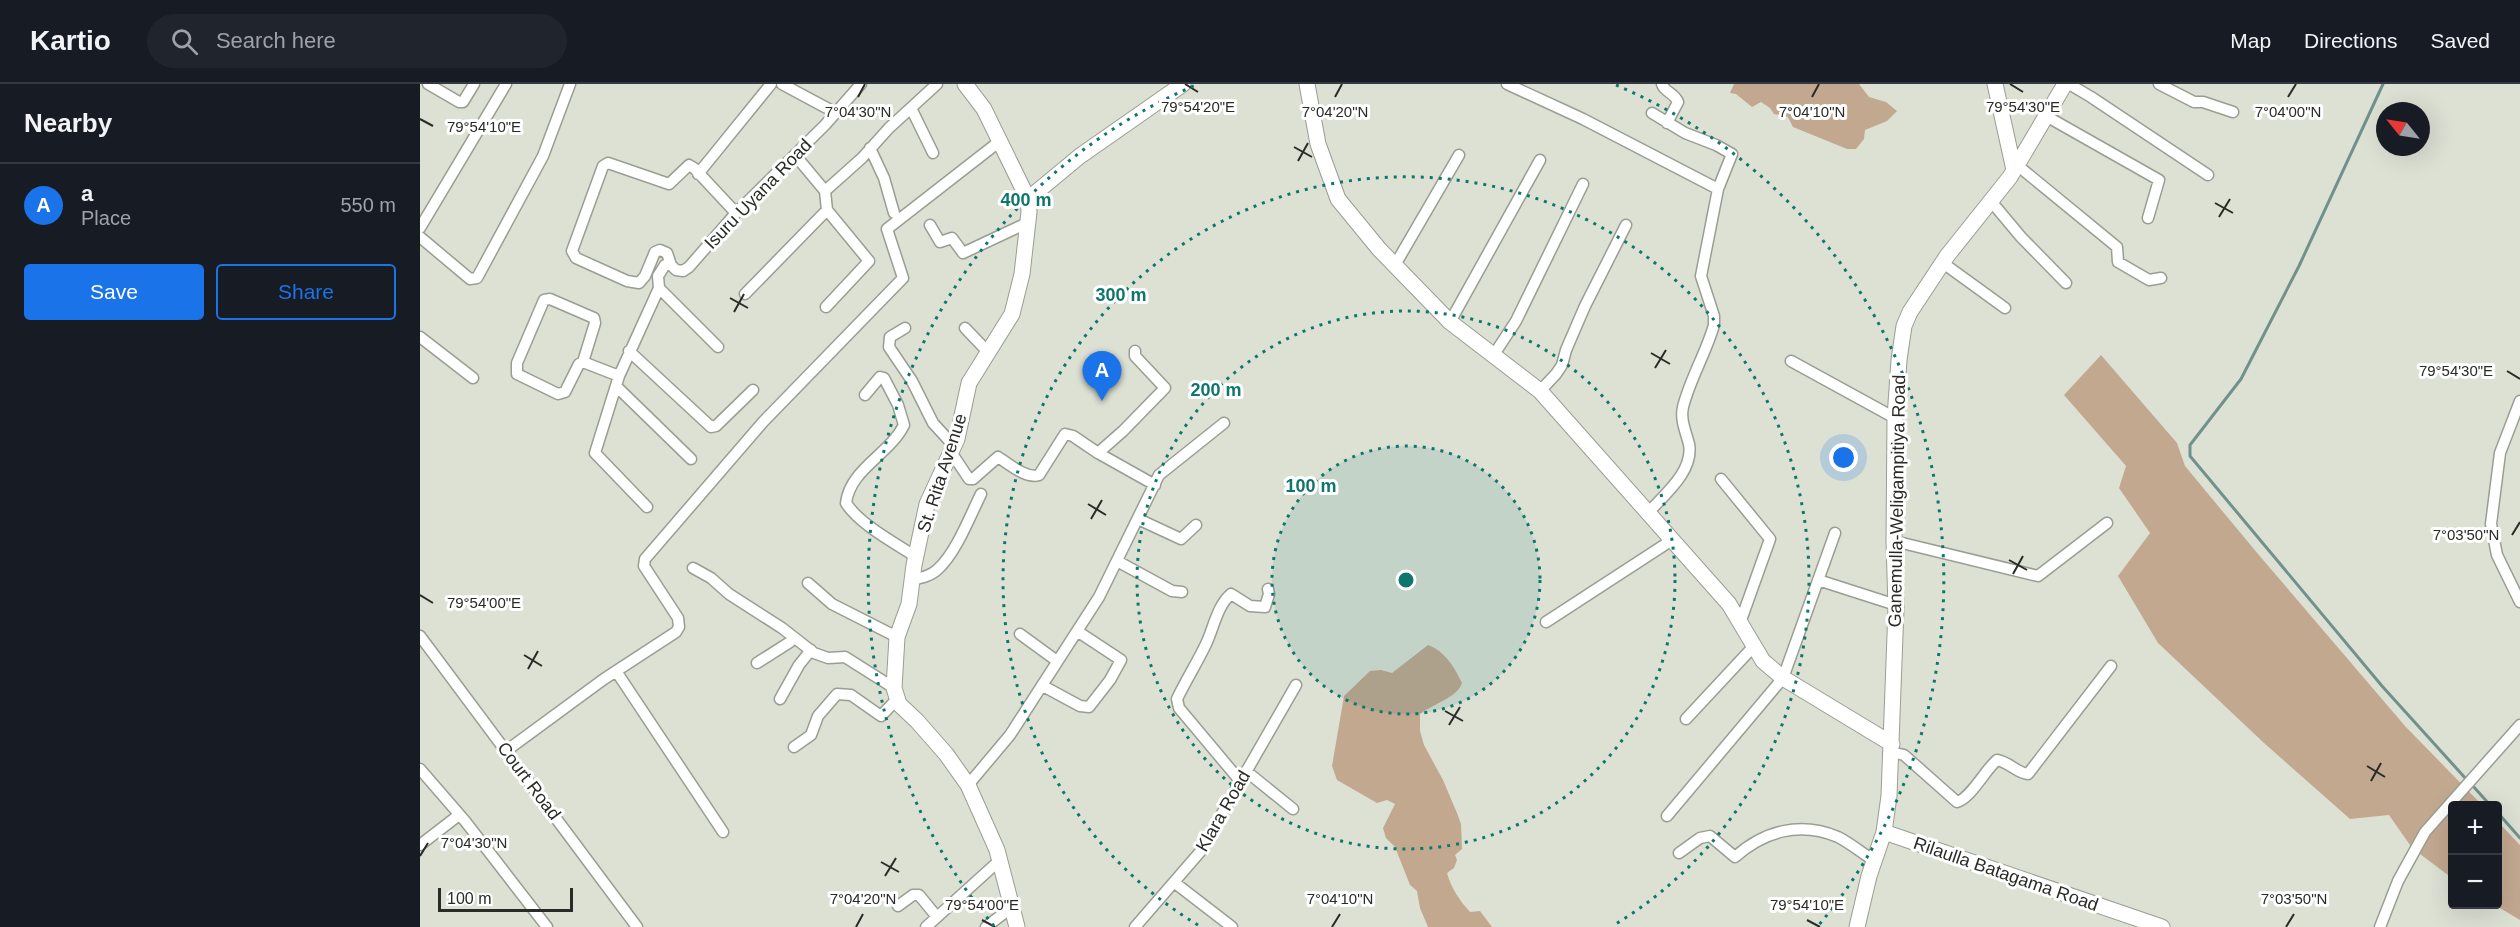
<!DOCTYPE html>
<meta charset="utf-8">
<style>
body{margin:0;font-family:Helvetica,sans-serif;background:#20242c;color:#f1f3f6}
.controls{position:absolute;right:18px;bottom:18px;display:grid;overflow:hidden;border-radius:6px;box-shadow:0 6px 24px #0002}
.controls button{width:54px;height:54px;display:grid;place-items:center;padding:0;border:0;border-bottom:2px solid #363941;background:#171b24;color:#f1f3f6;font:30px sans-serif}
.compass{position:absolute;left:1956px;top:18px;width:54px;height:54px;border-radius:50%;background:#171b24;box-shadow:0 6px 24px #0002;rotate:300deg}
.scale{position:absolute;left:18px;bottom:15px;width:135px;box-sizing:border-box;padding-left:6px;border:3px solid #292b26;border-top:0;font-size:16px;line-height:21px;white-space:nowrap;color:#292b26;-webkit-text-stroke:4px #fff;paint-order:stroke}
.you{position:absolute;left:1424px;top:374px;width:21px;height:21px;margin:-15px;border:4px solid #fff;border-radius:50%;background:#1a73e8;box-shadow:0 0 0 9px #1a73e833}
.badge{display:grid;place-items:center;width:39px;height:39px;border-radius:50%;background:#1a73e8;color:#fff;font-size:20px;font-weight:700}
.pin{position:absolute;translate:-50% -50px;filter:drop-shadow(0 2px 3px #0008)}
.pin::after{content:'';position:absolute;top:32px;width:21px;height:18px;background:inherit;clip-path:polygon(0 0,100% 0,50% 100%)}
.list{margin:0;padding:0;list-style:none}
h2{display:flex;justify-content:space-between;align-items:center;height:78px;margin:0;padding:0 24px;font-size:26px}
h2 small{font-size:20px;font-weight:400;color:#9ea1a6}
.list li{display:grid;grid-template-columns:39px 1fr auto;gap:18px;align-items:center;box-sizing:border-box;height:84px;padding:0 24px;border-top:2px solid #363941}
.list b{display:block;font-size:22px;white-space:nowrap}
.list p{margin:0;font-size:20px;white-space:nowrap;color:#9ea1a6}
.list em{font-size:20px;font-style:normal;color:#9ea1a6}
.actions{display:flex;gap:12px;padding:18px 24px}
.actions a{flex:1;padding:14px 0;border:2px solid #1a73e8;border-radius:6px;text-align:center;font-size:21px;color:#1a73e8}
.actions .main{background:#1a73e8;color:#fff}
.icon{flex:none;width:33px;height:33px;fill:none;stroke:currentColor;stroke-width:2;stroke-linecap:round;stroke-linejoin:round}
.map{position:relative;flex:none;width:2100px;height:843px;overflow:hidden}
header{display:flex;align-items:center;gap:36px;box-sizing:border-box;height:84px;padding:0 30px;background:#171b24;border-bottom:2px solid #363941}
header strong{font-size:28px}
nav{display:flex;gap:33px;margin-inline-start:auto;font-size:21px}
.search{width:420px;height:54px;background:#20242c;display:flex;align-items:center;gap:15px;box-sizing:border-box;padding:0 21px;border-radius:33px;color:#9ea1a6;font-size:22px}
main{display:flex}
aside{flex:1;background:#171b24}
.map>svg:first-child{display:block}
.green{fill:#c3a890}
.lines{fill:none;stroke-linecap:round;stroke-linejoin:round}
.stream{stroke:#71918c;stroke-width:3}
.street-casing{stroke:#999e92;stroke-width:13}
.secondary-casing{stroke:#999e92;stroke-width:17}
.street{stroke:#fff;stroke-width:10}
.secondary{stroke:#fff;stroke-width:15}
.ticks{fill:none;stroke:#292b26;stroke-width:2}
.ring{fill:none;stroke:#0f766e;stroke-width:3;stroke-dasharray:3 6}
.labels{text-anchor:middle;stroke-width:6;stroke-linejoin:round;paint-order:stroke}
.street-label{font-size:18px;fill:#292b26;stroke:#fff}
.ticks-label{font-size:15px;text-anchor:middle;fill:#292b26;stroke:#fff;stroke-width:6;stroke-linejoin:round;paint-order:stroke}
.centre{fill:#0f766e;stroke:#fff;stroke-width:3}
.ring-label{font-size:18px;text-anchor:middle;font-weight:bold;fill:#0f766e;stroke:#fff;stroke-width:6;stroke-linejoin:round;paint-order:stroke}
</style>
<header>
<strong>Kartio</strong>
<div class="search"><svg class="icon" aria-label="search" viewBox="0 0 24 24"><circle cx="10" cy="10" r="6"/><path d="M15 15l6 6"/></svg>Search here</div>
<nav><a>Map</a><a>Directions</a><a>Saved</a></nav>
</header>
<main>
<aside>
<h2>Nearby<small></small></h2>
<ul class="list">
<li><span class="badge">A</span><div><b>a</b><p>Place</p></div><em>550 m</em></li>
</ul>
<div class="actions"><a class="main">Save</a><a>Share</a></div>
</aside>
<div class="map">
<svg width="2100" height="843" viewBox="0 0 2100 843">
<rect width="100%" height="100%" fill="#dce1d4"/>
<!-- green -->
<path class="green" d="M1314,0H1439L1449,13L1466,18L1477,27L1467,37L1445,46L1444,55L1436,65H1427L1373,43L1368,33L1354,30L1350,24L1341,18L1332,23L1316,10L1310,9Z
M1681,271L1757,359L1765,382L1838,470L1985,642L2062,721L2032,722V794L1992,764L1969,731L1930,735L1844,659L1738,559L1698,492L1730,449L1699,404L1706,382L1644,311Z
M1008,561C1025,567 1035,584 1042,599C1038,613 1013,620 1000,630V647L1004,661L1023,696L1037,729L1041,740L1042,765L1035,771L1037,776L1034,784L1027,789C1031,804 1040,817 1050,828L1060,827L1072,843H1008L1000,824L997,807L990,801L975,763L966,754L963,744L975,720L967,716L957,719L917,696L912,682L924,612L950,587L961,586L972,589Z
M2078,738L2100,761V836L2075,821L2078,820Z"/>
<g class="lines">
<!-- stream -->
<path class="stream" d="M1963,0L1879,182L1821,295L1770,361V372L1962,602L2047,696
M2052,701L2071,722
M2078,729L2100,754"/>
<!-- street casing -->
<g class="street-casing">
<path id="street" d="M8,0L39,18H43L54,0
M362,0L416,29
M1087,0L1163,35L1298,105L1281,192L1294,232V241C1286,269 1270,295 1263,323C1260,336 1266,348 1269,360C1274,387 1245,410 1228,429
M1242,0C1244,8 1255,9 1258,18L1247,39
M1649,0L1671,13L1788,91
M1739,0L1774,18H1783L1813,28
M491,24L513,69
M1232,29L1265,49L1296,61L1312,70L1298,105
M1626,32L1739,96L1728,134
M450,64L464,94L474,129
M375,71L405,107
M1597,81L1697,163L1698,178L1729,196L1741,194
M278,90L351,0
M1570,116L1601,153L1646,199
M510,141L520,158L532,154L543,169L607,139
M0,144L86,0
M0,153L50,195L57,194L123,72L150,0
M1523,179L1585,224
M251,181L247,169L240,166L235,168L225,192L219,199L207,197L156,174L152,167L183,82L188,79L249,100L269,81L274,84L316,129
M975,181L1039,71
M239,204L298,263
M325,210L407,126L405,107L442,74L469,44L517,0
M406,223L449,177L407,126
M1030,238L1120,76
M485,244L470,253L469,263L492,297L513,339L534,362
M545,244L568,268
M0,253L53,294
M209,267L291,343L296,342L333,306
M715,267V272L745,304L703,347L678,369L735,401
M1073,272L1096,237L1163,100
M1371,277L1475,334
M163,278L175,239L174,234L130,215L124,216L97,279V290L138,310L145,308L159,280L163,278L199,292L239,204L238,192L245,181H251L256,186L263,187L269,183L316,129L405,41L441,0
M199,292L175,369L227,423
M196,302L271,375
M1120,307L1136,290L1142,281L1146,266L1165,222L1206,141
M445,311L460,293L464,294L478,321L484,341C469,371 430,385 426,419C439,440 475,459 496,473
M2100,317L2080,369L2071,440L2077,471L2100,518
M531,368L549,395H553L578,373C589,380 606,395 619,391L645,350L653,352L678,369
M1301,395L1350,455L1320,539
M718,435L761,455L776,441
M1474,457L1618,492L1687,439
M697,477L752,507L762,508
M273,484L291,494L309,510L362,544L394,569L408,574L425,573L474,604
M492,496C501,494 511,492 518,485C536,469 550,432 561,410
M1398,496L1476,521
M388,499L412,520L477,553
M1126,538L1252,456
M600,550L637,577
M0,552L217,843
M337,579L370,558L373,553
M196,587L303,748
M623,602L660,622L669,623L690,596L701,576L657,547
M360,615L379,581L391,566
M1266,635L1334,562
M374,663L391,651L398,632L417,610L431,611L461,632L477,615
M86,667L184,595L256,548L259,543L258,534L224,482L225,475L343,338L483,194L467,145L580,57
M1471,668L1484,671L1537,718C1551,714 1565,686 1577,676C1589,678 1597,689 1608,690L1691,582
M0,685L45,737L127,843
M826,687L873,725
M821,698L759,624L757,615C766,596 777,579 786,560C794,543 797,522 811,510L830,522L845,523L849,510L848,505
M548,701L590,651L679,513L739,391L804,339
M1247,732L1363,594L1415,449
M0,761L39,731
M1259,769L1280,754L1290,752L1315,773C1344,747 1380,737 1418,753C1430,759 1442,769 1453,776
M755,799L812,843
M478,822L493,811H499L517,833
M506,843L580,776
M566,843L592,823
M715,843L780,768L876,601
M1960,843L1978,797L2005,748L2100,641"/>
</g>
<!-- secondary casing -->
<g class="secondary-casing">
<path id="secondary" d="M545,0L564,25L608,115L609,128L602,190L592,230L549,299L537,355L507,420L494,481L489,520L477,553L474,604L479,620L497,637L526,670L548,701L577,766L597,843
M887,0L898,60L918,115L959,165L1030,238L1120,307L1309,520L1343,577L1363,594L1472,660
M1575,0L1594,86
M608,115L660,72L763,0
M1464,748L1742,843
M1437,843L1449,792L1464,748L1469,712L1476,524L1474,457L1475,334L1479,276L1484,242L1490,228L1527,172L1590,93L1645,0"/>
</g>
<!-- street -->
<use href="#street" class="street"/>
<!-- secondary -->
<use href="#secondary" class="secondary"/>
</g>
<!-- ticks -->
<path class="ticks" d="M765,0L778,8M1590,0L1603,8M438,13L445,0M915,13L922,0M1392,13L1399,0M1868,13L1876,0M0,35L13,42M874,63L892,73M878,77L888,59M1795,119L1813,129M1799,133L1810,115M310,214L328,224M314,228L324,210M1231,269L1250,280M1235,284L1246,266M2087,287L2100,295M668,420L686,431M671,435L682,416M2092,451L2100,438M1589,476L1607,486M1593,490L1603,472M0,511L13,519M104,571L122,582M108,585L118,567M1025,627L1043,637M1029,641L1040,623M1947,682L1965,693M1951,697L1961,679M0,772L8,759M461,778L479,788M465,792L476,774M562,836L575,843M1387,836L1400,843M436,843L443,830M912,843L920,830M1866,843L1874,830"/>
<!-- distance rings -->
<circle cx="986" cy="496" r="134" fill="#0f766e" fill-opacity=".12"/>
<g class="ring">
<circle cx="986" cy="496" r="134"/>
<circle cx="986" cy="496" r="269"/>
<path d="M778 841A403 403 0 1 1 1194 841"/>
<path d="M574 842A538 538 0 0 1 776 1M1196 1A538 538 0 0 1 1398 842"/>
</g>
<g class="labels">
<!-- street labels -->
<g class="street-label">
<text transform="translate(338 110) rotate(-46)" y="6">Isuru Uyana Road</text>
<text transform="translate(522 389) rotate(-72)" y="6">St. Rita Avenue</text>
<text transform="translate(1477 417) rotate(-89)" y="6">Ganemulla-Weligampitiya Road</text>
<text transform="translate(109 697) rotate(53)" y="6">Court Road</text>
<text transform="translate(803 727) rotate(-60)" y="6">Klara Road</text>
<text transform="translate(1586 790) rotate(19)" y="6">Rilaulla Batagama Road</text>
</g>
</g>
<g class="ticks-label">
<text x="778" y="28">79°54'20"E</text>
<text x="1603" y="28">79°54'30"E</text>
<text x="438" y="33">7°04'30"N</text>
<text x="915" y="33">7°04'20"N</text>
<text x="1392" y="33">7°04'10"N</text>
<text x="1868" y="33">7°04'00"N</text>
<text x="64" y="48">79°54'10"E</text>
<text x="2036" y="292">79°54'30"E</text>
<text x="2046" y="456">7°03'50"N</text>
<text x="64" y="524">79°54'00"E</text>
<text x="54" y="764">7°04'30"N</text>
<text x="443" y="820">7°04'20"N</text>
<text x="920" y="820">7°04'10"N</text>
<text x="1874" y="820">7°03'50"N</text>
<text x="562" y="826">79°54'00"E</text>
<text x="1387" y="826">79°54'10"E</text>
</g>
<circle cx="986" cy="496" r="9" class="centre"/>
<g class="ring-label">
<text x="606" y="122">400 m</text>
<text x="701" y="217">300 m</text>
<text x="796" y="312">200 m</text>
<text x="891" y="408">100 m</text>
</g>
</svg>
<div class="controls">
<button>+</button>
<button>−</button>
</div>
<svg class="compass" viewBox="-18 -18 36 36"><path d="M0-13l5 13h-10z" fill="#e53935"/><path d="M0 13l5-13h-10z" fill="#9ea1a6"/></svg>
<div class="scale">100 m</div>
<div class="you"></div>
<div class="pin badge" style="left:682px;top:317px">A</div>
</div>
</main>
